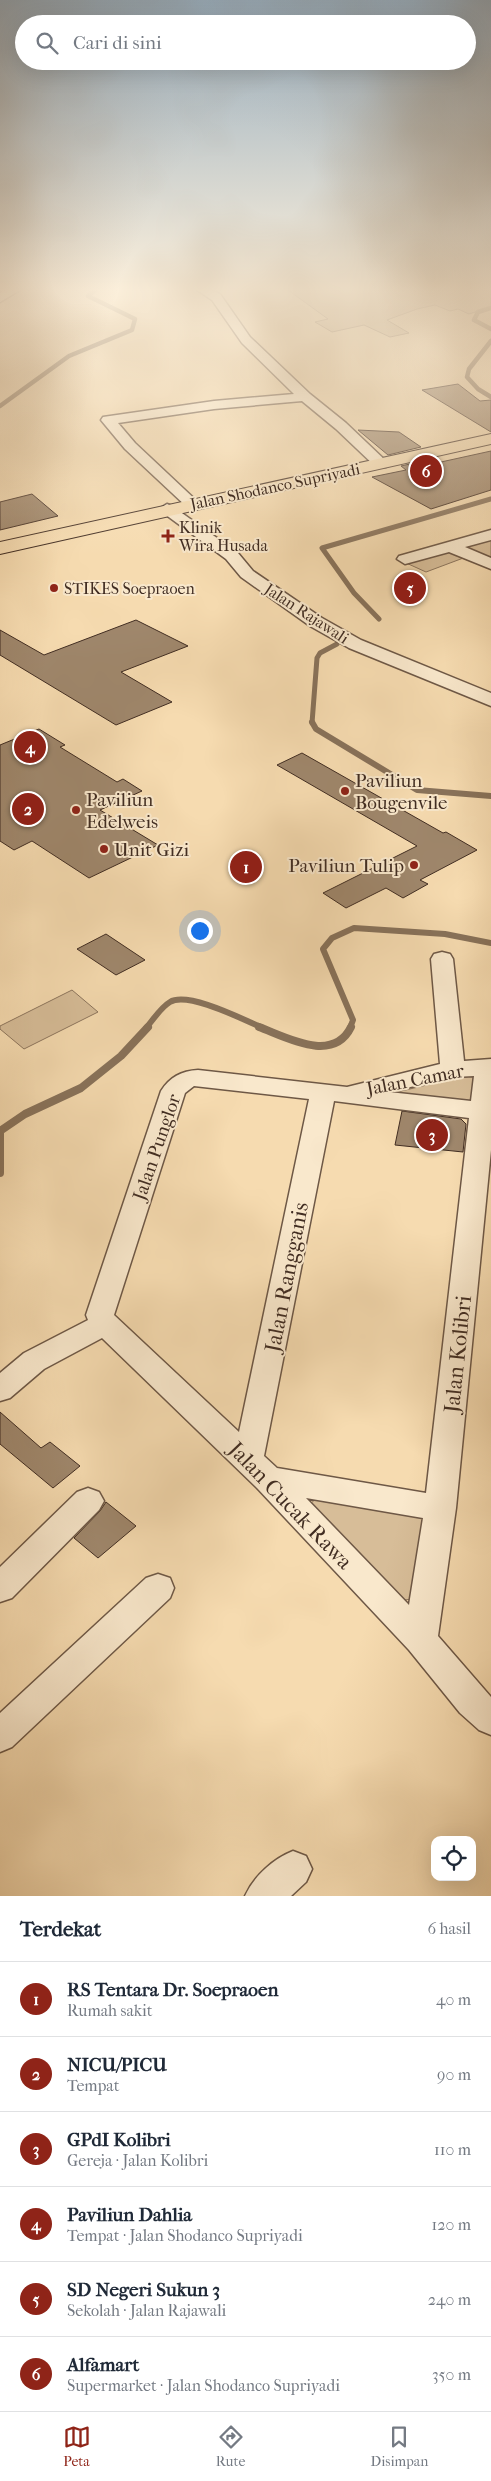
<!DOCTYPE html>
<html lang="id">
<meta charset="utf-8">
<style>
body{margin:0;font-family:"IM FELL French Canon",serif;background:#f2f2f3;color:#1f2937}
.controls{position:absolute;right:15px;bottom:15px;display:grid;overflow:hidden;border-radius:10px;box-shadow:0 5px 20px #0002}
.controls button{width:45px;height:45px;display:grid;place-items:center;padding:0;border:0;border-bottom:1px solid #e0e1e3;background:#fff;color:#1f2937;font:25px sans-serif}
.you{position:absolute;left:199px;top:930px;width:18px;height:18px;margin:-12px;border:4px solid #fff;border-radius:50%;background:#1a73e8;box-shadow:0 0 0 8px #1a73e833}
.badge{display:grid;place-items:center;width:32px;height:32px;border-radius:50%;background:#8f2418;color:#fff;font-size:16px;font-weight:700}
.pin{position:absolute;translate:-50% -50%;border:2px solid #fff;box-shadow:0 1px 5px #0006}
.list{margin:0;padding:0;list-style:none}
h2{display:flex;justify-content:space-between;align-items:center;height:65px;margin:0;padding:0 20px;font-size:21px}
h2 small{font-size:16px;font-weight:400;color:#747a83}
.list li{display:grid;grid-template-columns:32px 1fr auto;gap:15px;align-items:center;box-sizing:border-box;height:75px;padding:0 20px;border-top:1px solid #e0e1e3}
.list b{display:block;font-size:19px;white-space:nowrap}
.list p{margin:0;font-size:16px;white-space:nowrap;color:#747a83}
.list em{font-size:16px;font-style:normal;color:#747a83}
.icon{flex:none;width:28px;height:28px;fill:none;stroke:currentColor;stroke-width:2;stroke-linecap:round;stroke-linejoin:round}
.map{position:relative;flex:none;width:491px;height:1896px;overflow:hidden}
.search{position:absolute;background:#fff;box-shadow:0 5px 20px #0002;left:15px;right:15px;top:15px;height:55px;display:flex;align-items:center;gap:12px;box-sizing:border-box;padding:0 18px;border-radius:28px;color:#747a83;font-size:19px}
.sheet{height:515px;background:#fff}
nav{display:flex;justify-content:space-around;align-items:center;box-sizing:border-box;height:70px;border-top:1px solid #e0e1e3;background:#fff;font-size:14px;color:#747a83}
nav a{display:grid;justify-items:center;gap:2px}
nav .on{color:#8f2418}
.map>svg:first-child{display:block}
.green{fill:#d7bd98;stroke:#8c755d}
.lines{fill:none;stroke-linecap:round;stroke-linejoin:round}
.stream-far3{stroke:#88725a;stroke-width:4.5}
.stream-far2{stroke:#88725a;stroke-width:5}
.stream-far1{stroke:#88725a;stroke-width:6}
.stream{stroke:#88725a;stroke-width:8}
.building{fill:#9f876c;stroke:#412d22}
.minor-casing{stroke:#6e5846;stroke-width:3}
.major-casing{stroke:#412d22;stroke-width:2}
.minor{fill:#f9e8cc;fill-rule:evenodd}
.major{fill:#f6dbb0;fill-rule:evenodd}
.poi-dot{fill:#8f2418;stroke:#f9e8cc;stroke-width:2}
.labels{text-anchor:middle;stroke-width:4;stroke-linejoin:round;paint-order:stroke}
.far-street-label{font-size:16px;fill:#412d22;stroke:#f9e8cc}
.far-poi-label{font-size:16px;fill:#412d22;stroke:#f9e8cc;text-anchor:start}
.poi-label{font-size:19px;fill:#412d22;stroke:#f9e8cc;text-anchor:start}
.street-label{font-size:19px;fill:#412d22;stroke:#f9e8cc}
.near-street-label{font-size:22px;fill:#412d22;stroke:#f9e8cc}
</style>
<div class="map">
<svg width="491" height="1896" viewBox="0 0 491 1896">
<rect width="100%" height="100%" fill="#f6dbb0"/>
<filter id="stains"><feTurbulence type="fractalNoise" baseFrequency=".004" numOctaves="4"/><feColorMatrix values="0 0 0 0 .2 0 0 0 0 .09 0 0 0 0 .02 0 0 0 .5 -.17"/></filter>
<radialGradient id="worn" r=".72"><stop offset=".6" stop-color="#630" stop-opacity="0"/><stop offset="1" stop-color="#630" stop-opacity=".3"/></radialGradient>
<!-- green -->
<path class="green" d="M288,290H491V307L469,314L458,309L450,311L435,305L417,309L387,320L409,333L390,337L364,325L332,332L315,322L328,319Z
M491,537V562L462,548Z
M446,551L466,557L426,572L404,562Z
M72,990L98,1012L24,1049L0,1029V1026Z
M469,1075L478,1076L474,1102L393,1093Z
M318,1497L421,1515L424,1520L413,1599L404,1600L310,1504Z"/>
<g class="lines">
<!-- stream-far3 -->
<path class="stream-far3" d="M491,308L478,312L474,320L491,329
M491,341L469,369L467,377L478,389L491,397
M0,406L69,356L132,330L135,319L88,296L95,290"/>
<!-- stream-far2 -->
<path class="stream-far2" d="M379,619L354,593L322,548L491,499
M312,723L317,658L320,653L337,644"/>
<!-- stream-far1 -->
<path class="stream-far1" d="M312,722L316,729L417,790L491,796
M146,1028C153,1020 161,1007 170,1002C188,991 244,1020 263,1028
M350,1028L353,1020L323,949L332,938L354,928L445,934L491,943"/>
<!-- stream -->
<path class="stream" d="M259,1027C286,1037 333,1064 351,1027
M0,1173V1131L25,1114L81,1088L121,1056L148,1027"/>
</g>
<!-- building -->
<path class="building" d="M458,384L480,401L491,400V432L422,390Z
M358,430L399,432L421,447L388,455Z
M491,451V490L431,509L372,477L406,470L401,466L436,458L441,462Z
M32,494L58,516L0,530V502Z
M136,620L188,646L121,672L172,702L116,725L0,655V630L44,655Z
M39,729L65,745L60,747L117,782L123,779L142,791L100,810L158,845L89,878L32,841L14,850L0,841V745Z
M302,753L443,833L446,832L477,850L420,880L428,884L403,898L386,888L346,908L323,893L417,846L277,765Z
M106,934L145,960L116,975L77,949Z
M402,1111L461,1119L466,1124L463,1152L395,1145Z
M0,1412L41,1448L50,1442L80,1466L53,1488L0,1444Z
M106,1502L136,1526L98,1558L74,1538L100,1511Z"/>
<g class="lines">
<!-- minor casing -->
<g class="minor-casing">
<path id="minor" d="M5,290H20L0,302V293Z
M197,290H212L220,294L250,337L310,394L346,423L386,461L388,464L386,467H376L336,429L302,401L214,409L118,423L135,443L200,504L192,509L187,507L125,449L101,420L103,417L214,401L294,394L242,343L212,300Z
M167,504L172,506L238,553L253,571L322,618L361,640L491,693V706L349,648L310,626L241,577L226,559L162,512L159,509Z
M491,530V540L465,547L491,558V569L449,552L405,564L397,559L399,556Z
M442,952L450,954L453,959L464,1061L491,1059V1150L456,1508L438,1636L491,1697V1735L479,1730L460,1713L409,1650L257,1488L102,1338L44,1369L10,1398L0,1401V1373L24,1353L88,1320L86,1315L161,1091C170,1077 181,1071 198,1070L347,1087L440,1064L431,959L434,954ZM474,1076L471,1101L389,1092L453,1077ZM194,1086L309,1099L239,1432L114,1315L185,1093ZM334,1101L469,1118L426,1493L277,1468L264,1456ZM306,1498L423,1518L409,1605Z
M88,1488L99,1492L104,1501L99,1510L12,1598L0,1602V1567L77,1492Z
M158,1574L170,1578L174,1588L170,1598L12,1747L0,1752V1713L146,1578Z
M293,1851L306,1856L312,1869L306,1882L291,1896H245C254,1876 273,1859 293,1851Z"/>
</g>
<!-- major casing -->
<g class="major-casing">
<path id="major" d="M491,434V444L0,554V542Z"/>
</g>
<!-- minor -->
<use href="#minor" class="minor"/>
<!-- major -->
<use href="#major" class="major"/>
</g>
<!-- sky -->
<linearGradient id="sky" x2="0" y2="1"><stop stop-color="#95acbe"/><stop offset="0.52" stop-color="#fbefdb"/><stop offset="1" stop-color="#fbefdb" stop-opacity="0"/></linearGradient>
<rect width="491" height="556" fill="url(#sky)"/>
<!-- markers -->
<g class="poi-dot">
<path d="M165.5 528.5h5v5h5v5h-5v5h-5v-5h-5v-5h5z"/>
<circle cx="54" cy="588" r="5"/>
<circle cx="345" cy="791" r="5"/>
<circle cx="76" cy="810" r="5"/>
<circle cx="104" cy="849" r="5"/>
<circle cx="414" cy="865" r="5"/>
</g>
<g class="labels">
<!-- far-street labels -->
<g class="far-street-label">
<text transform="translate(275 486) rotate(-12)" y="6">Jalan Shodanco Supriyadi</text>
<text transform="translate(307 613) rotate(33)" y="6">Jalan Rajawali</text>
</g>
<!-- far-poi labels -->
<g class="far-poi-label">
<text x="179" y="533">Klinik<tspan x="179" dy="18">Wira Husada</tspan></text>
<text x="64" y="594">STIKES Soepraoen</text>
</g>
<!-- poi labels -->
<g class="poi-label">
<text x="355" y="787">Paviliun<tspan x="355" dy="22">Bougenvile</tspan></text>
<text x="86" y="806">Paviliun<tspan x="86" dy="22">Edelweis</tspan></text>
<text x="114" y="856">Unit Gizi</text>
<text x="404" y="872" text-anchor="end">Paviliun Tulip</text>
</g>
<!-- street labels -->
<g class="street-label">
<text transform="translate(415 1079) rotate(-11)" y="7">Jalan Camar</text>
<text transform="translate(156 1147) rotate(-71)" y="7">Jalan Punglor</text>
</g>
<!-- near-street labels -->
<g class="near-street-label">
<text transform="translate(286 1277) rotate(-79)" y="8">Jalan Rangganis</text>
<text transform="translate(457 1354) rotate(-84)" y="8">Jalan Kolibri</text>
<text transform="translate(291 1505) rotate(46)" y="8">Jalan Cucak Rawa</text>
</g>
</g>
<rect width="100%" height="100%" filter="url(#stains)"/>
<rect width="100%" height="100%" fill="url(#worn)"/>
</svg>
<div class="controls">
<button><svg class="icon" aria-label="locate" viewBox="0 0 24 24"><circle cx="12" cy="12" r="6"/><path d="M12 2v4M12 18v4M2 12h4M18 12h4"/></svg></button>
</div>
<div class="you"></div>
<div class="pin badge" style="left:246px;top:867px">1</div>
<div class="pin badge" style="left:28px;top:809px">2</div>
<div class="pin badge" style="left:432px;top:1135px">3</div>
<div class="pin badge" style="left:30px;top:747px">4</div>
<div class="pin badge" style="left:410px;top:588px">5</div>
<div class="pin badge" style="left:426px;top:471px">6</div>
<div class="search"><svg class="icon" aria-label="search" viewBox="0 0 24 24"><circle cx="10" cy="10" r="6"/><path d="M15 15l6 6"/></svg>Cari di sini</div>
</div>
<section class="sheet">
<h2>Terdekat<small>6 hasil</small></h2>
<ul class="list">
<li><span class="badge">1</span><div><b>RS Tentara Dr. Soepraoen</b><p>Rumah sakit</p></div><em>40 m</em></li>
<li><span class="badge">2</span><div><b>NICU/PICU</b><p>Tempat</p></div><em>90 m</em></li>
<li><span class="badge">3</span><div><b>GPdI Kolibri</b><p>Gereja · Jalan Kolibri</p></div><em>110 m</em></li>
<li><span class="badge">4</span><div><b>Paviliun Dahlia</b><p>Tempat · Jalan Shodanco Supriyadi</p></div><em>120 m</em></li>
<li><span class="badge">5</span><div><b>SD Negeri Sukun 3</b><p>Sekolah · Jalan Rajawali</p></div><em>240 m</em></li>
<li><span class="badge">6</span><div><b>Alfamart</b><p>Supermarket · Jalan Shodanco Supriyadi</p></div><em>350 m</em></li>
</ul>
</section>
<nav>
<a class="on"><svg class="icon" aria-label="map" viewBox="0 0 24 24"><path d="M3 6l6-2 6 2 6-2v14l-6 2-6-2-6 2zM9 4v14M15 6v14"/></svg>Peta</a>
<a><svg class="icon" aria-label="directions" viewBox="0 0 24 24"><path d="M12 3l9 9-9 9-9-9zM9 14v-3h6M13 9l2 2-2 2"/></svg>Rute</a>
<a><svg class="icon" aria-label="saved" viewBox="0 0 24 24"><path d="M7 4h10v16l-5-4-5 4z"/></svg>Disimpan</a>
</nav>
